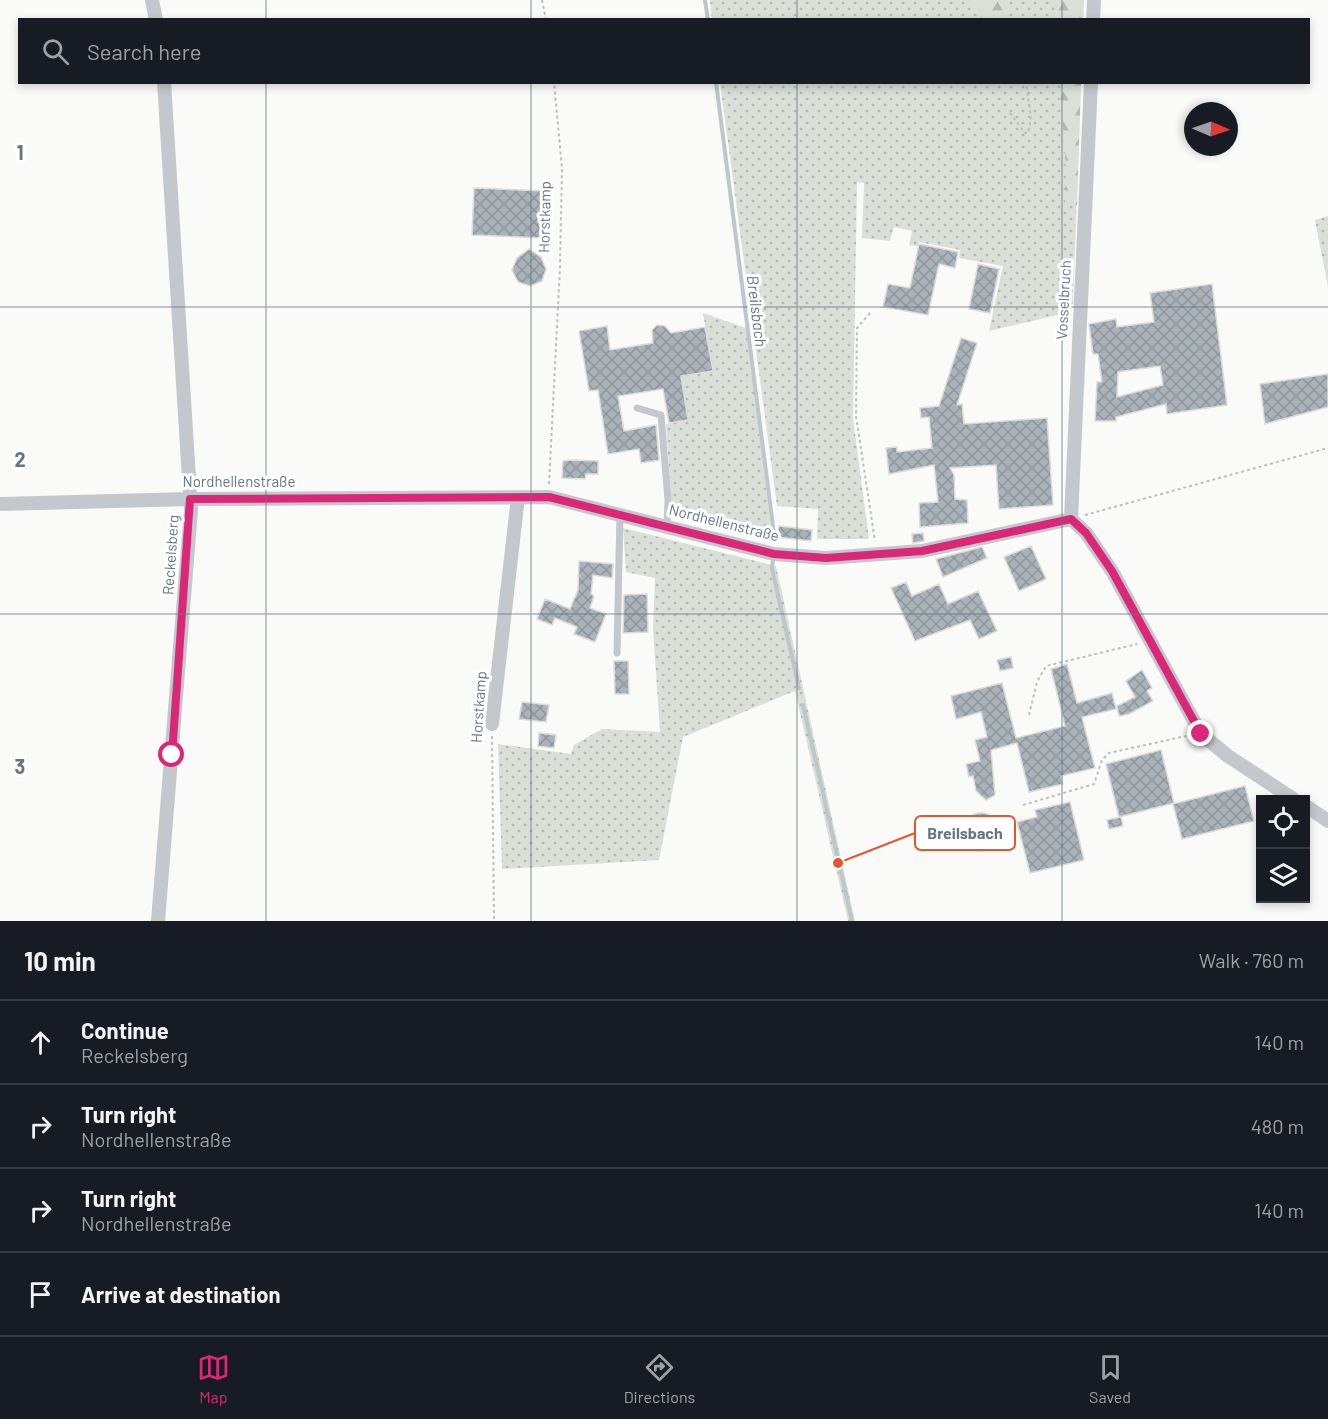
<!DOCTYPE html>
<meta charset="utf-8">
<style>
body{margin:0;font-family:Barlow,sans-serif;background:#20242c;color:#f1f3f6}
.controls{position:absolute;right:18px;bottom:18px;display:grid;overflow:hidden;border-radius:0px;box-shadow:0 3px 9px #0003}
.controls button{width:54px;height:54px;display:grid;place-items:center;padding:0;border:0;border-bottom:2px solid #363941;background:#171b24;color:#f1f3f6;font:30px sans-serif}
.compass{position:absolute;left:1184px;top:102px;width:54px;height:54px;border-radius:50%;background:#171b24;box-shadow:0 3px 9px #0003;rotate:92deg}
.stop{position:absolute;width:18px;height:18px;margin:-14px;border:4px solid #db2777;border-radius:50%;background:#fff}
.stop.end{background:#db2777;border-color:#fff;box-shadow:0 2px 6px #0008}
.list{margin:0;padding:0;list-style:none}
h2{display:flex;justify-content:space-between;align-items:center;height:78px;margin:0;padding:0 24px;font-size:26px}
h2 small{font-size:20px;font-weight:400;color:#9ea1a6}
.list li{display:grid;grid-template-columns:39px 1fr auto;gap:18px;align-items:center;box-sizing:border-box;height:84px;padding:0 24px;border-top:2px solid #363941}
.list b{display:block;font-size:22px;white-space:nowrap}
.list p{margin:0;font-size:20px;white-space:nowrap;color:#9ea1a6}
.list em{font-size:20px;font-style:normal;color:#9ea1a6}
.icon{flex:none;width:33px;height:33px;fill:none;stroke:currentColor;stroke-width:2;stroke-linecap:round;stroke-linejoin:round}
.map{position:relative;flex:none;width:1328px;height:921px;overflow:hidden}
.search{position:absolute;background:#171b24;box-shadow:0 3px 9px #0003;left:18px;right:18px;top:18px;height:66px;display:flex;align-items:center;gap:15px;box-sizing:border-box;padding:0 21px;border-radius:0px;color:#9ea1a6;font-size:22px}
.sheet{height:414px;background:#171b24}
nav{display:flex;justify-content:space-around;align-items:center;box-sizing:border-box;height:84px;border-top:2px solid #363941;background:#171b24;font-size:16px;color:#9ea1a6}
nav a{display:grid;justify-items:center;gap:3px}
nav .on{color:#db2777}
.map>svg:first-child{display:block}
.grass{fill:url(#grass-dots)}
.forest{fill:url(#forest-firs)}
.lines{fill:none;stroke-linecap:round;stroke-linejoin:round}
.stream{stroke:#bbc7cb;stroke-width:4}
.building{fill:url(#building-cross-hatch);stroke:#dcdcda;stroke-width:1.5;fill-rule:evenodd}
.path{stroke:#bbbfc2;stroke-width:2;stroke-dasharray:3 3;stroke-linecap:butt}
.service{stroke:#c3c8cc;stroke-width:7}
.minor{stroke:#c3c8cc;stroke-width:14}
.route{stroke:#db2777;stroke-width:8}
.grid{fill:none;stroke:#657683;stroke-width:1.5;stroke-opacity:0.55}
.labels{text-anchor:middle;stroke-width:6;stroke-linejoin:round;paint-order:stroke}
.street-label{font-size:15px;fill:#657683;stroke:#fff}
.water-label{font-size:16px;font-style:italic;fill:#60757c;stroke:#fff}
.grid-label{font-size:20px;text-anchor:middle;font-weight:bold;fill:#657683;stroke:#fff;stroke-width:6;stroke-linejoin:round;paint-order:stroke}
.leader{fill:none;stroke:#e4572e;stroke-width:2}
.callout-dot{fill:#e4572e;stroke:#fff;stroke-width:2}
.callout{fill:#fff;stroke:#e4572e;stroke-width:2}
.callout-label{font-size:16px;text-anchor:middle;font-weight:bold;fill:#657683}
</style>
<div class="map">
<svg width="1328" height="921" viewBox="0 0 1328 921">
<defs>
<pattern id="grass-dots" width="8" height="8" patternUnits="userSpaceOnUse" patternTransform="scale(1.5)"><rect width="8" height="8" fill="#dadfd7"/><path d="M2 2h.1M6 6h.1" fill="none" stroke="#b4b9b4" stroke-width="1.8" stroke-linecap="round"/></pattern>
<pattern id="forest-firs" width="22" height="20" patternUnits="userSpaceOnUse" patternTransform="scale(1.5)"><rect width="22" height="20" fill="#dadfd7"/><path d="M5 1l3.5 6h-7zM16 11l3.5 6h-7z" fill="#b4b9b4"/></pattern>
<pattern id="building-cross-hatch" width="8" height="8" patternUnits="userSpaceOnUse" patternTransform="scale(1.5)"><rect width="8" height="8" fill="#aab3b9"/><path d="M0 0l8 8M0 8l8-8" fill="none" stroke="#8e969c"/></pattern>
</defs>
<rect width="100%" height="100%" fill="#fafaf8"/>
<!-- grass -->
<path class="grass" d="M710,0H1084L1083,19L712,20Z
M720,83H1081L1073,304L1066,313L989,331L1003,266L959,258L960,250L919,242L918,246L909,245L912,231L894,227L890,241L862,238L864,183L857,182L853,418L869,539H817L818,509L777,506Z
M1328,216V287L1315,220Z
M703,313L746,328L772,536L672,510L666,424L688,420L681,376L713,371Z
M623,528L776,566L855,921H848L795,691L683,737L659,860L502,869L498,744L571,754L574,745L602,729L660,732L653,629L655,578L626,572Z"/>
<!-- forest -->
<path class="forest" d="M971,0H1008L1009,19H979Z
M1057,0H1084L1083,19H1055Z
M1060,83H1081L1077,205L1065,203L1066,171Z"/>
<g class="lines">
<!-- stream -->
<path class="stream" d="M705,0L708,20
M716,82L775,542
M773,560L772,568L799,688
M803,705L852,921"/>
</g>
<!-- building -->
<path class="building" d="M474,188L546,191L543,238L472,235Z
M919,244L958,252L955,268L939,264L928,315L883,307L888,284L910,288Z
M529,249L541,257L546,269L542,281L530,286L518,282L512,270L517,258Z
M978,264L999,269L990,313L969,309Z
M1212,284L1227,405L1167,414L1166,404L1116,417V421H1095L1097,382H1102L1098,354H1093L1089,324L1116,319L1117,327L1154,322L1150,293ZM1160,366L1163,385L1117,397L1118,372Z
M657,325L665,326L671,333L705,327L713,371L681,376L688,420L669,423L663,389L618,396L624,431L656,425L659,460L641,463L639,449L608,454L598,390L589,391L579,331L607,326L610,350L653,343L652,330Z
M961,338L977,343L957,405L962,404L964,424L1047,418L1053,505L999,509L996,465L950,468L954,475L955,499L967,500L968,523L920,527L919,503L938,502L934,465L889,474L886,448L897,447V452L932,448L929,417L921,418L920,408L939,406Z
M1328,374V407L1265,424L1260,384Z
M570,460L598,461V474H586L585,479L562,478L563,461Z
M779,526L812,530L811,541L777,537Z
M923,533L924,541L913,543L912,534Z
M1031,546L1046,579L1019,591L1004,557Z
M982,547L987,558L943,577L936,559Z
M579,561L613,564L612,578L593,575L591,594L594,596L590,608L606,614L595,642L574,634L577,627L555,618L552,625L537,619L545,599L570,609L578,590Z
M906,582L912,596L939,584L948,604L978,591L997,631L979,639L970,620L915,641L891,588Z
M647,594L648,632L623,633L624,595Z
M1011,657L1013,668L1000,671L997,660Z
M614,661H628L629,694H615Z
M1067,664L1077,703L1112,693L1116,709L1082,717L1095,768L1061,776L1063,784L1029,792L1017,743L991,750L995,795L986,800L976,791L973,776L969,777L966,764L980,761L975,740L987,737L981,712L956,719L951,696L1002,683L1016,738L1065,726L1051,669Z
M1142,670L1152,688L1147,691L1153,701L1129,714L1119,716L1117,706L1135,697L1126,681Z
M522,702L549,705L546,722L519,719Z
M539,733L556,735L554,748L538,746Z
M1161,750L1174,803L1119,817L1106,764Z
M1245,786L1254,821L1182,839L1173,804Z
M1070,802L1084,860L1030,873L1017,822L1037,817L1035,810Z
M962 832a19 19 0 1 1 38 0a19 19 0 1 1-38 0Z
M1121,817L1123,826L1109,829L1107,820Z"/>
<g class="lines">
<!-- path -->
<path class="path" d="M542,0L546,20
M1010,113L1025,133H1028L1031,118L1026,82
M870,313L857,328L856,416L875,541
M549,484L560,267L562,169L554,82
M1085,515L1328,448
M1029,715L1037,682L1046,666L1137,644
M492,736L494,921
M1023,805L1094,784L1102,760L1109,753L1186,736"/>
<!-- service -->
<path class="service" d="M637,408L661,415L668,500L667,525
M617,653L620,514"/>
<!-- minor -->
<path class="minor" d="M152,0L156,20
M1093,20L1094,0
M0,504L190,499L549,497L774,554L826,558L922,551L1071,519
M1071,519L1091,82
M1071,519L1086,533L1112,571L1201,734L1228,756L1295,800
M492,724L518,497
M1306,806L1328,821
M158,921L191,510L164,82"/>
</g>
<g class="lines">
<!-- route -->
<path class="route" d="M172,755L190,499L549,497L774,554L826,558L922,551L1071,519L1086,533L1112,571L1201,734"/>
</g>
<!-- grid -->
<path class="grid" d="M266,0V20M531,0V20M797,0V20M1062,0V20M266,82V921M531,82V921M797,82V921M1062,82V921M0,307H1328M0,614H1328"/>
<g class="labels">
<!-- street labels -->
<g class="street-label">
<text transform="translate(545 217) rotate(-89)" y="5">Horstkamp</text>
<text transform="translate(1064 300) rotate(-87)" y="5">Vosselbruch</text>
<text x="239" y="487">Nordhellenstraße</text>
<text transform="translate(724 523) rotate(14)" y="5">Nordhellenstraße</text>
<text transform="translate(171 555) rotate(-86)" y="5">Reckelsberg</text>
<text transform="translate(479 707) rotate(-86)" y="5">Horstkamp</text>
</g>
<!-- water labels -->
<g class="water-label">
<text transform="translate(757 311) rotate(83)" y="6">Breilsbach</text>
</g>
</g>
<g class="grid-label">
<text x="20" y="160">1</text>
<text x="20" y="467">2</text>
<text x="20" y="774">3</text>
</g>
<!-- callouts -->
<path class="leader" d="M838 863L915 833"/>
<circle class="callout-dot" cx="838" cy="863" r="6"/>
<rect class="callout" x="915" y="816" width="100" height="34" rx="6"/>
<g class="callout-label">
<text x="965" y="839">Breilsbach</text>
</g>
</svg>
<div class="controls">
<button><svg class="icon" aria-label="locate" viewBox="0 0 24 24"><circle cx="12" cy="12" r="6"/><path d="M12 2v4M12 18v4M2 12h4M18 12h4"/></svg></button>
<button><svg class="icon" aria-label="layers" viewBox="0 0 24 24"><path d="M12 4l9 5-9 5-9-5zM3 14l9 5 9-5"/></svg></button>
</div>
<svg class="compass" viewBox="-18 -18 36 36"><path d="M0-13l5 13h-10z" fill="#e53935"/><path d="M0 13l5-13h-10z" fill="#9ea1a6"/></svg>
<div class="stop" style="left:172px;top:755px"></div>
<div class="stop end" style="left:1201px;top:734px"></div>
<div class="search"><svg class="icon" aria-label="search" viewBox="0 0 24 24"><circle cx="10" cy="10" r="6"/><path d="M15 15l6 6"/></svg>Search here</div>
</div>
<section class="sheet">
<h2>10 min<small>Walk · 760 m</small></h2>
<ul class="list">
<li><svg class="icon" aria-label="ahead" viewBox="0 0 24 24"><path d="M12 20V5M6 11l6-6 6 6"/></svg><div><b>Continue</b><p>Reckelsberg</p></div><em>140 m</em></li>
<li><svg class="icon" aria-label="right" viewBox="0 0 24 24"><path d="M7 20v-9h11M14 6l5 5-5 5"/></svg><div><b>Turn right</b><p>Nordhellenstraße</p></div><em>480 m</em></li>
<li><svg class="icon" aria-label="right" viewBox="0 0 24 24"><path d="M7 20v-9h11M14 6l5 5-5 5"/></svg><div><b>Turn right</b><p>Nordhellenstraße</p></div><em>140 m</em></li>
<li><svg class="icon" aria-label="arrive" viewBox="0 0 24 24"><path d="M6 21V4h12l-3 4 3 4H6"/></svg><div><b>Arrive at destination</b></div></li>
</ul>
</section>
<nav>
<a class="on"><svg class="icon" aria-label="map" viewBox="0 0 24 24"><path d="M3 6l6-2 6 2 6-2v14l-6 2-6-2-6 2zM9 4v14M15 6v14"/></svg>Map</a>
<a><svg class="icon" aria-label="directions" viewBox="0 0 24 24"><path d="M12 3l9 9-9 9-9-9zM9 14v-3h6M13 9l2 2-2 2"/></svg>Directions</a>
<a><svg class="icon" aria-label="saved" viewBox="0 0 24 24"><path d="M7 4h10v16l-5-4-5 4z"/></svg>Saved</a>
</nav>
